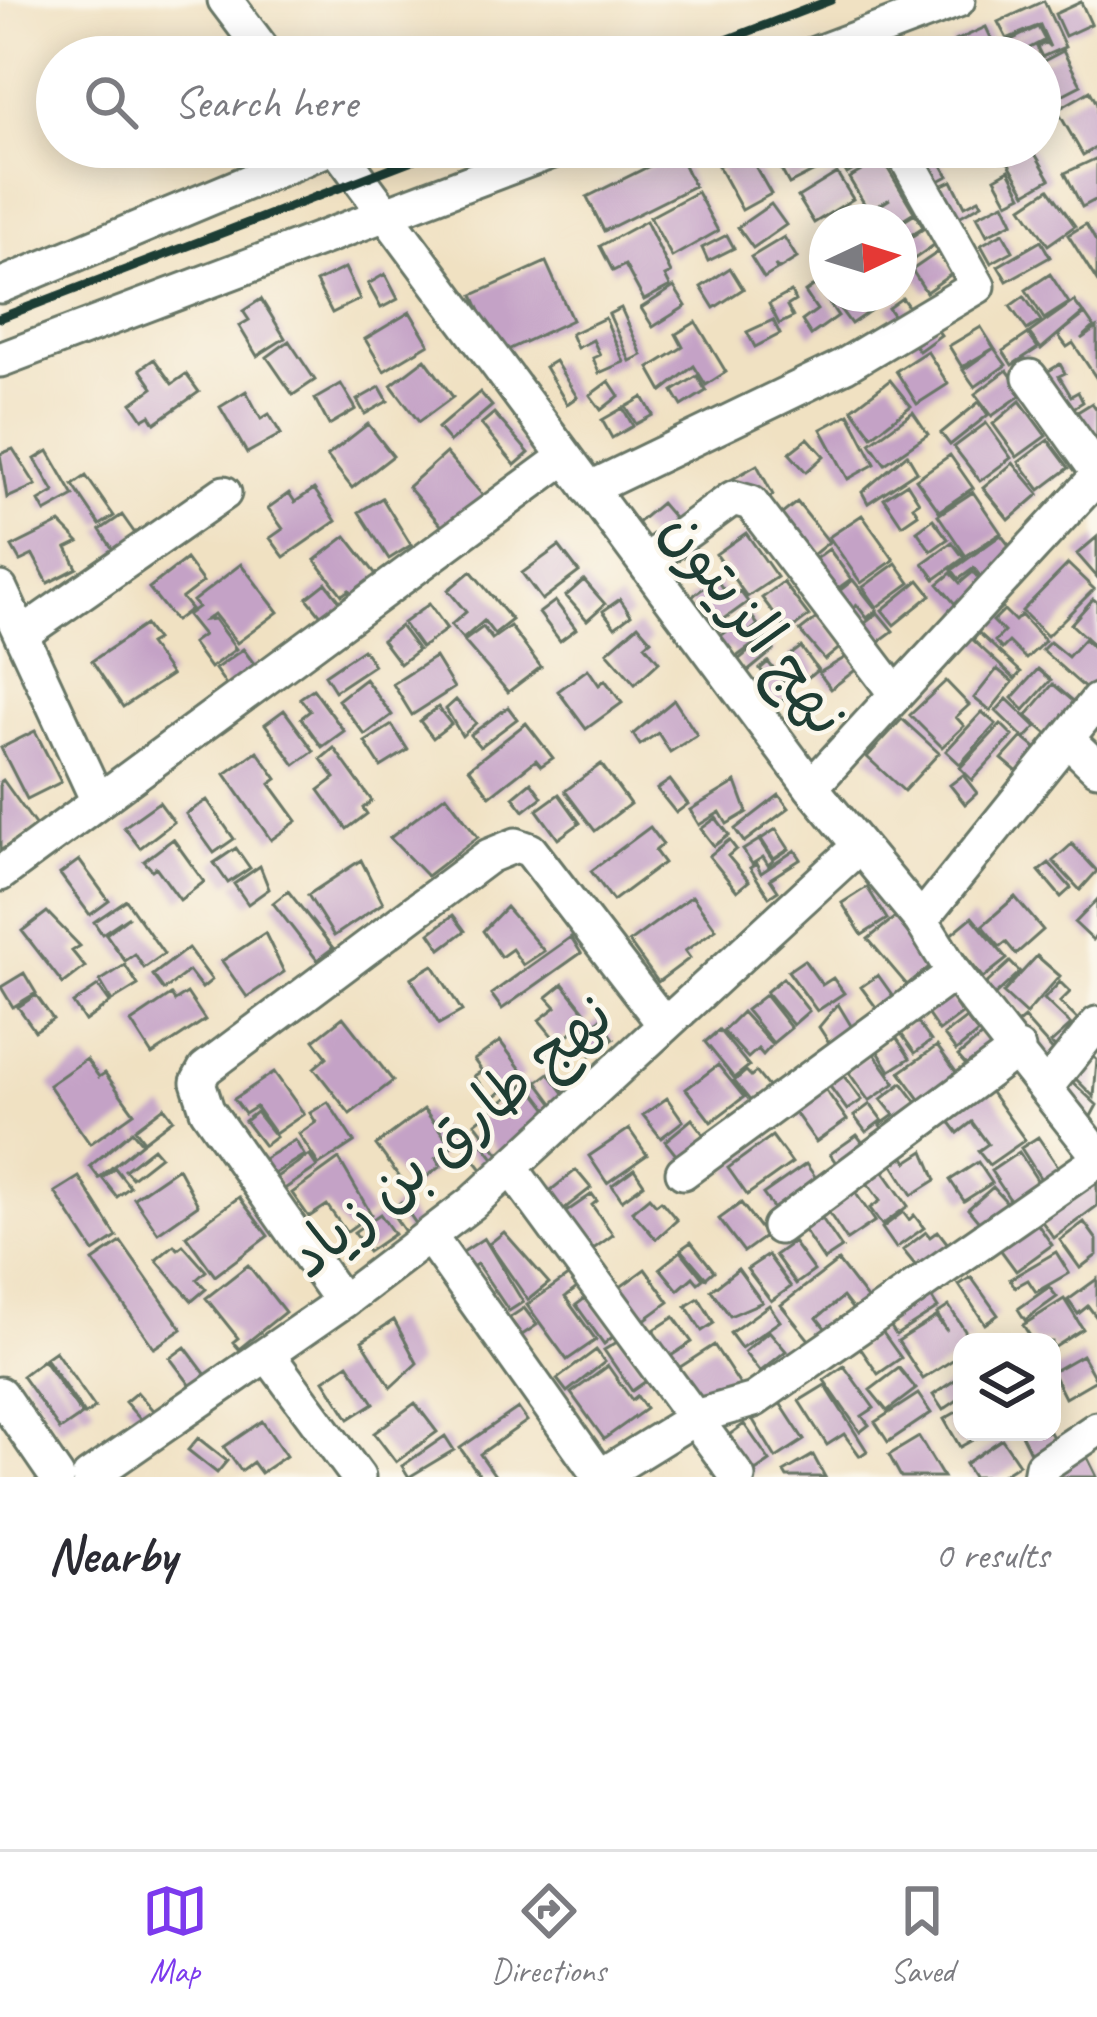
<!DOCTYPE html>
<meta charset="utf-8">
<style>
body{margin:0;font-family:Caveat,"Playpen Sans Arabic",sans-serif;background:#f2f2f3;color:#2b2b33}
.controls{position:absolute;right:36px;bottom:36px;display:grid;overflow:hidden;border-radius:24px;box-shadow:0 6px 30px #0003}
.controls button{width:108px;height:108px;display:grid;place-items:center;padding:0;border:0;border-bottom:3px solid #e1e1e2;background:#fff;color:#2b2b33;font:60px sans-serif}
.compass{position:absolute;left:809px;top:204px;width:108px;height:108px;border-radius:50%;background:#fff;box-shadow:0 6px 30px #0003;rotate:86deg}
.list{margin:0;padding:0;list-style:none}
h2{display:flex;justify-content:space-between;align-items:center;height:156px;margin:0;padding:0 48px;font-size:51px}
h2 small{font-size:39px;font-weight:400;color:#7c7c81}
.icon{flex:none;width:66px;height:66px;fill:none;stroke:currentColor;stroke-width:2;stroke-linecap:round;stroke-linejoin:round}
.map{position:relative;flex:none;width:1097px;height:1477px;overflow:hidden}
.search{position:absolute;background:#fff;box-shadow:0 6px 30px #0003;left:36px;right:36px;top:36px;height:132px;display:flex;align-items:center;gap:30px;box-sizing:border-box;padding:0 42px;border-radius:66px;color:#7c7c81;font-size:45px}
.sheet{height:372px;background:#fff}
nav{display:flex;justify-content:space-around;align-items:center;box-sizing:border-box;height:168px;border-top:3px solid #e1e1e2;background:#fff;font-size:33px;color:#7c7c81}
nav a{display:grid;justify-items:center;gap:6px}
nav .on{color:#7c3aed}
.map>svg:first-child{display:block}
.building{fill:#c4a2c6}
.lines{fill:none;stroke-linecap:round;stroke-linejoin:round}
.minor-casing{stroke:#687666;stroke-width:39}
.minor{stroke:#fff;stroke-width:33}
.rail{stroke:#1f3d34;stroke-width:9}
.labels{text-anchor:middle;stroke-width:9;stroke-linejoin:round;paint-order:stroke}
.street-label{font-size:60px;fill:#1f3d34;stroke:#fbf7ec}
</style>
<div class="map">
<svg width="1097" height="1477" viewBox="0 0 1097 1477">
<rect width="100%" height="100%" fill="#fbf7ec"/>
<filter id="ink" filterUnits="userSpaceOnUse"><feTurbulence type="fractalNoise" baseFrequency=".00833" numOctaves="2"/><feDisplacementMap in="SourceGraphic" scale="24" xChannelSelector="R" yChannelSelector="G"/><feConvolveMatrix kernelMatrix="1 2 1 2 8 2 1 2 1" color-interpolation-filters="sRGB"/></filter>
<filter id="wash" filterUnits="userSpaceOnUse"><feTurbulence type="fractalNoise" baseFrequency=".004" numOctaves="4" result="noise"/><feDisplacementMap in="SourceGraphic" scale="48" xChannelSelector="R" yChannelSelector="G"/><feGaussianBlur stdDeviation="2.7" result="paint"/><feColorMatrix in="noise" values="0 0 0 0 0 0 0 0 0 0 0 0 0 0 0 0 0 1.4 0 .05"/><feComposite in="paint" operator="in"/></filter>
<g filter="url(#wash)">
<rect width="100%" height="100%" fill="#f0e1c2"/>
<g id="blocks">
<!-- building -->
<path class="building" d="M1044,1L1065,47L1042,57L1037,47L1046,43L1050,47L1040,25L1007,39L998,22Z
M1081,2L1091,24L1065,36L1055,14Z
M986,27L1000,57H958L951,43Z
M1038,27L1045,40L1012,57L1005,43Z
M1063,51L1081,85L1056,98L1040,63Z
M1090,91L1097,104V147L1083,155L1057,110Z
M769,147H824L832,162L789,184Z
M831,147H876L880,154L847,174Z
M901,147H932L948,176L915,194Z
M1017,147H1031L1050,179L1026,193L1004,155Z
M746,150L771,194L742,210L718,166Z
M678,152L694,186L604,231L587,197Z
M1097,158V199L1082,207L1065,173Z
M882,159L914,212L898,222H875L869,212L890,199L868,210L849,178Z
M1009,170L1022,195L1008,202L995,178Z
M837,173L853,199L814,223L798,197Z
M952,181L965,206L979,199L982,204L950,222L933,190Z
M1049,189L1075,226L1048,245L1022,207Z
M697,192L718,231L672,257L650,217Z
M1004,203L1013,222L987,235L977,216Z
M771,204L786,225L753,248L738,227Z
M915,214L923,227L899,243V224Z
M646,221L671,273L665,276L670,286L644,300L625,265L613,271L600,246Z
M1086,224L1097,243V281L1068,235Z
M926,227L937,243L905,265L899,245Z
M1003,233L1013,251L991,263L981,245Z
M727,235L734,248L708,261L702,248Z
M784,237L797,258L779,269L775,265L777,270L764,278L751,257Z
M1041,241L1050,257L1007,281L998,266Z
M938,252L953,273L926,292L912,270Z
M546,262L572,320L499,354L473,295Z
M345,268L360,299L332,313L316,282Z
M730,268L743,289L714,308L701,287Z
M385,274L398,299L381,308L368,284Z
M1050,274L1069,303L1044,319L1026,290Z
M816,284L838,316L811,335L802,321L817,310L805,292Z
M674,287L686,306L653,327L641,308Z
M791,292L795,301L787,306L793,317L779,324L769,304Z
M829,294H864L874,308L851,324Z
M1024,296L1041,321L1027,330L1010,306Z
M902,298L915,316L923,310L941,335L919,351L888,308Z
M261,299L285,338L257,356L239,326L249,320L243,311Z
M1074,301L1083,313L1041,349L1029,333Z
M621,308L642,355L630,361L609,314Z
M410,312L429,344L384,371L365,339Z
M1085,314L1094,327L1081,339L1097,328V379L1073,343L1067,347L1058,335Z
M605,318L624,362L599,373L593,358L600,355L593,340L577,348L571,334Z
M773,320L780,334L755,347L747,332Z
M696,322L726,372L706,385L694,366L662,391L649,368L683,347L676,334Z
M981,327L994,348L962,367L949,346Z
M1028,334L1038,348L1012,365L1003,351Z
M289,341L315,380L293,395L267,357Z
M994,348L1006,365L975,387L963,370Z
M927,351L948,384L917,404L896,371Z
M154,359L172,384L186,374L199,392L155,423L150,415L143,419L132,403L153,388L140,369Z
M425,359L453,397L419,422L391,385Z
M555,361L577,397L567,404L545,367Z
M1060,364L1065,373L1059,376L1071,396L1078,392L1083,402L1047,424L1024,386Z
M1007,370L1024,393L992,416L975,394Z
M697,376L706,391L682,406L673,391Z
M890,380L911,406L872,436L852,409Z
M609,381L619,396L601,410L590,395Z
M341,384L356,409L329,425L315,399Z
M380,387L388,401L365,414L357,400Z
M246,391L261,419L269,414L281,434L247,453L220,407Z
M480,392L492,406L450,442L438,428Z
M643,397L653,415L636,424L626,407Z
M1020,401L1046,436L1017,457L993,424Z
M979,402L988,415L950,445L941,433Z
M1092,403L1097,410V461L1068,418Z
M623,408L633,426L612,438L602,420Z
M913,412L928,434L885,464L870,443Z
M494,413L529,453L515,465L481,424Z
M849,414L875,464L848,479L821,429Z
M986,423L1011,458L980,481L954,447Z
M368,424L393,456L352,488L327,456Z
M808,438L824,456L806,472L789,453Z
M1048,440L1069,468L1040,490L1019,462Z
M13,449L36,485L7,498L0,454Z
M48,451L74,496L45,512L39,501L54,492L35,459Z
M446,453L485,498L447,532L408,487Z
M907,454L917,471L868,503L862,492Z
M950,455L973,488L939,511L916,479Z
M1013,463L1039,494L1009,520L983,488Z
M757,465L773,495L746,511L729,481Z
M86,476L114,516L100,525L73,485Z
M907,483L919,502L913,506L918,514L902,525L884,498Z
M314,489L336,521L284,557L270,538L283,529L268,508L289,493L295,502Z
M973,492L1001,533L966,556L938,515Z
M382,498L411,545L389,559L359,512Z
M797,502L829,542L803,563L772,522Z
M661,503L697,545L671,566L636,524Z
M122,515L141,542L118,557L100,530Z
M862,515L894,560L861,583L829,537Z
M933,519L948,539L931,551L917,531Z
M60,523L79,542L67,548L77,568L48,583L33,555L20,561L12,547Z
M746,533L777,577L747,597L716,554Z
M1001,535L1025,566L992,592L974,568L959,579L952,570Z
M346,536L382,582L357,601L349,590L342,595L315,560Z
M1097,537V577L1077,554Z
M952,542L964,558L935,579L923,563Z
M559,546L579,572L542,600L522,573Z
M829,549L851,579L819,602L797,572Z
M186,559L203,582L182,598L191,609L175,621L149,588Z
M896,563L910,583L877,607L863,587Z
M241,564L278,612L237,643L214,614L206,620L214,619L236,649L210,668L192,643L203,635L187,615L198,607L193,601Z
M1068,564L1094,589L1047,636L1022,611Z
M471,571L512,620L494,634L484,621L463,639L451,625L466,612L448,590Z
M973,572L994,597L968,619L938,584L951,573L960,583Z
M716,579L730,599L740,591L748,602L709,630L687,600Z
M584,580L605,604L587,620L566,596Z
M853,580L877,610L867,618L857,605L843,616L829,599Z
M919,580L931,595L894,625L882,610Z
M783,582L809,616L788,632L762,598Z
M326,583L345,608L327,623L307,598Z
M620,599L631,615L615,627L603,611Z
M1093,599L1097,602V648L1071,624Z
M555,601L576,629L560,641L539,613Z
M429,604L447,629L421,648L403,623Z
M1004,610L1015,621L1021,615L1045,641L1026,659L1009,642L1002,649L995,641L1004,632L993,621Z
M878,613L893,631L870,648L856,630Z
M750,614L758,625L747,634L754,644L736,657L730,648L719,655L711,643Z
M818,617L842,646L825,660L800,631Z
M145,625L156,640L149,644L171,675L123,707L92,661Z
M638,625L651,640L645,645L659,662L635,684L607,652Z
M400,626L418,650L400,664L382,640Z
M510,626L541,667L508,692L464,641L483,627L492,639Z
M979,633L1021,672L1015,679L973,640Z
M765,638L774,650L747,672L738,660Z
M1084,639L1097,650V679L1087,690L1042,650L1050,642L1068,657Z
M801,647L818,670L806,679L789,656Z
M243,649L261,673L232,693L215,669Z
M363,649L374,665L335,691L325,675Z
M848,656L858,668L831,689L819,673Z
M435,657L454,688L412,715L393,684Z
M768,662L792,692L767,712L751,692L767,678L760,669Z
M588,669L599,685L605,680L622,703L586,729L558,691Z
M997,669L1013,682L990,711L974,698Z
M1038,669L1051,680L1024,710L1012,698Z
M365,679L392,715L365,735L338,700Z
M946,681L969,705L956,717L964,726L942,747L910,715Z
M1053,684L1084,710L1057,742L1026,716Z
M313,689L344,731L322,747L301,718L310,711L300,698Z
M1007,699L1036,727L1025,739L996,711Z
M456,700L476,723L462,736L446,709Z
M674,700L697,735L670,752L658,733L640,745L633,734Z
M438,707L451,724L433,738L420,721Z
M508,707L517,719L480,747L470,735Z
M284,710L314,751L295,765L265,724Z
M982,712L996,724L960,764L946,751Z
M902,719L939,753L904,791L867,757Z
M526,723L553,758L541,766L536,760L490,796L469,768Z
M1001,724L1013,736L972,780L960,768Z
M392,725L408,750L381,767L365,742Z
M35,731L61,782L27,799L1,748Z
M1022,737L1046,757L1027,780L1002,759Z
M334,748L372,801L363,808L367,814L347,829L319,790L335,778L321,759Z
M257,751L277,779L270,784L297,821L271,840L225,774Z
M601,764L630,804L595,831L565,791Z
M963,775L977,793L965,804L950,785Z
M3,780L36,826L0,851V782Z
M670,780L688,804L676,813L657,789Z
M531,782L542,797L524,811L513,797Z
M736,782L747,812L727,824L720,812L699,825L690,810Z
M559,794L580,823L558,839L537,810Z
M446,795L478,837L427,876L390,838Z
M779,795L789,808L744,842L735,829Z
M207,800L234,839L214,853L186,814Z
M159,802L174,822L140,848L124,827Z
M716,818L729,835L714,846L701,829Z
M650,827L663,844L655,851L664,863L613,901L591,871Z
M776,829L789,849L774,859L761,839Z
M173,839L204,882L180,900L156,867L152,870L144,861Z
M729,840L736,849L728,856L749,881L737,891L709,856Z
M759,840L773,861L768,865L763,857L752,864L743,850Z
M1072,844L1097,871L1080,890L1053,861Z
M236,848L250,868L228,883L214,863Z
M795,850L801,859L770,879L778,891L769,897L750,868L756,864L761,873Z
M79,860L109,901L90,915L60,874Z
M361,860L383,903L334,936L308,895Z
M1049,863L1071,888L1061,897L1039,871Z
M260,866L269,889L248,904L234,884Z
M867,887L887,919L862,935L842,903Z
M288,891L333,948L317,960L273,903Z
M692,896L716,929L685,951L690,958L658,982L629,942Z
M1015,897L1043,930L1016,954L1006,942L1000,947L982,926Z
M126,900L164,954L144,968L135,954L125,961L106,934L129,916L102,934L94,922Z
M1097,900V935L1093,940L1075,923Z
M506,907L544,951L523,965L512,949L501,957L483,931Z
M47,912L80,946L72,951L85,967L63,984L22,931Z
M453,915L465,931L441,949L430,933Z
M895,917L933,964L907,985L868,939Z
M972,917L1007,959L983,978L949,936Z
M265,933L284,972L247,997L222,961Z
M571,937L581,953L502,1009L491,994Z
M188,948L212,980L202,988L189,971L164,990L153,975Z
M1037,956L1060,976L1026,1014L1003,993Z
M804,960L822,985L833,978L844,993L817,1011L788,971Z
M1010,962L1020,972L995,995L985,985Z
M125,965L138,985L112,1001L100,981Z
M433,965L462,1011L439,1024L411,978Z
M24,973L36,993L13,1007L1,987Z
M878,975L900,1006L884,1018L861,987Z
M783,978L809,1011L793,1025L766,992Z
M1060,982L1070,992L1060,1002L1086,1028L1061,1054L1051,1043L1071,1025L1044,999Z
M563,984L590,1018L558,1043L539,1020L556,1007L547,997Z
M98,986L110,1003L85,1021L73,1003Z
M187,993L205,1020L152,1055L131,1022L171,995L175,1001Z
M36,995L53,1019L35,1031L18,1007Z
M765,995L791,1028L773,1043L746,1010Z
M949,995L962,1014L939,1031L926,1012Z
M838,1004L853,1029L836,1053L819,1027Z
M742,1012L772,1045L763,1055L758,1049L748,1058L723,1031Z
M343,1017L393,1081L350,1114L314,1068L327,1057L314,1040Z
M966,1018L978,1033L956,1051L944,1035Z
M1024,1018L1057,1055L1046,1066L1012,1028Z
M600,1019L614,1039L591,1055L577,1036Z
M916,1020L931,1041L915,1053L900,1032Z
M719,1030L749,1066L734,1078L705,1042Z
M982,1036L996,1052L972,1072L958,1056Z
M896,1037L910,1058L890,1071L877,1050Z
M500,1041L525,1075L491,1099L474,1076L482,1071L474,1060Z
M937,1046L964,1083L927,1109L900,1072Z
M873,1052L895,1083L869,1101L847,1070Z
M1092,1055L1097,1060L1094,1097L1072,1075Z
M86,1059L99,1077L105,1073L134,1113L90,1144L49,1085Z
M718,1065L744,1097L711,1122L686,1089Z
M746,1071L751,1076L756,1072L769,1088L752,1103L734,1081Z
M840,1071L862,1100L847,1110L826,1081Z
M274,1072L304,1114L275,1134L256,1107L245,1114L234,1099Z
M549,1073L573,1105L561,1114L537,1082Z
M1069,1079L1097,1105L1089,1120L1058,1091Z
M527,1082L557,1121L501,1157L475,1123Z
M902,1083L921,1108L887,1134L880,1125L894,1115L881,1099Z
M823,1086L847,1120L816,1142L792,1108Z
M987,1087L1025,1140L989,1165L978,1151L988,1144L972,1122L958,1133L946,1117Z
M667,1098L683,1121L661,1138L643,1115Z
M328,1102L354,1142L319,1165L299,1134L316,1122L310,1113Z
M870,1104L882,1120L866,1132L854,1116Z
M164,1107L173,1119L144,1141L135,1129Z
M424,1109L452,1146L436,1158L441,1166L409,1190L376,1145Z
M256,1112L276,1137L264,1146L245,1121Z
M692,1119L710,1143L683,1164L665,1141Z
M629,1129L647,1155L607,1183L589,1156Z
M132,1131L142,1143L99,1178L90,1166Z
M476,1135L503,1170L490,1180L463,1145Z
M857,1135L869,1151L841,1170L830,1154Z
M772,1136L792,1163L747,1195L728,1168Z
M1038,1137L1064,1175L1046,1187L1021,1148Z
M295,1140L304,1155L269,1177L259,1162Z
M153,1148L160,1156L132,1178L125,1170Z
M899,1150L907,1162L924,1151L936,1180L912,1195L888,1157Z
M1019,1152L1041,1186L1013,1204L991,1171Z
M309,1155L317,1167L283,1190L275,1178Z
M339,1159L371,1214L346,1232L327,1205L309,1217L292,1193Z
M978,1162L992,1183L964,1201L950,1180Z
M806,1164L821,1185L778,1215L763,1194Z
M115,1168L130,1187L117,1197L102,1178Z
M178,1168L198,1205L158,1233L134,1198Z
M881,1168L908,1206L882,1225L870,1208L880,1201L865,1180Z
M634,1169L644,1184L622,1200L612,1185Z
M576,1170L591,1188L555,1216L541,1198Z
M79,1177L117,1237L94,1252L55,1192Z
M1097,1178V1206L1054,1238L1037,1215Z
M850,1185L875,1221L847,1240L823,1204Z
M993,1187L1014,1210L988,1233L968,1209Z
M592,1194L597,1201L592,1205L613,1235L582,1257L556,1219Z
M239,1197L268,1236L215,1276L186,1236Z
M649,1197L656,1205L661,1201L677,1220L656,1239L632,1211Z
M401,1202L421,1231L410,1239L390,1210Z
M741,1203L766,1236L744,1252L719,1219Z
M817,1211L842,1248L824,1260L799,1223Z
M903,1212L909,1220L914,1215L924,1228L896,1248L882,1228Z
M380,1214L394,1234L368,1252L354,1232Z
M1034,1219L1052,1245L1016,1271L997,1245Z
M1084,1222L1097,1240V1255L1080,1268L1060,1240Z
M938,1231L951,1248L920,1271L903,1250L926,1232L930,1237Z
M504,1232L549,1283L528,1300L489,1244Z
M484,1238L523,1302L509,1311L477,1264L469,1269L460,1254Z
M121,1242L182,1329L154,1348L93,1261Z
M691,1242L714,1271L706,1278L681,1249Z
M793,1242L814,1271L796,1284L775,1255Z
M174,1245L178,1249L183,1245L206,1271L197,1279L206,1289L192,1301L156,1260Z
M681,1251L703,1279L698,1283L693,1277L678,1290L660,1268Z
M1056,1252L1069,1273L1036,1292L1028,1280L1015,1287L1010,1279Z
M768,1255L791,1287L771,1301L747,1269Z
M838,1261L875,1309L861,1320L843,1297L817,1318L833,1338L817,1350L781,1305Z
M248,1265L285,1312L239,1349L233,1342L238,1338L206,1298Z
M645,1269L669,1302L636,1326L612,1293Z
M738,1269L762,1302L730,1316L711,1290Z
M572,1273L581,1285L565,1297L596,1340L567,1360L527,1305Z
M971,1277L998,1315L985,1324L959,1285Z
M1097,1279V1318L1088,1306L1078,1314L1068,1300Z
M1049,1287L1057,1297L1025,1320L1018,1309Z
M927,1291L938,1308L896,1335L886,1319Z
M588,1296L616,1334L604,1344L576,1305Z
M699,1298L714,1323L702,1331L686,1306Z
M1064,1299L1083,1329L1052,1349V1342H1034L1023,1325Z
M769,1305L780,1321L741,1348L730,1333Z
M949,1306L972,1342H962V1354L923,1379L898,1341L936,1317L947,1331L937,1314Z
M524,1308L537,1325L522,1335L509,1318Z
M674,1317L692,1342L651,1369L634,1343Z
M394,1320L417,1363L391,1387L362,1341Z
M881,1330L901,1358L878,1374L859,1346Z
M769,1331L786,1351L760,1372L744,1352Z
M622,1339L649,1379L632,1391L604,1350Z
M714,1345L742,1388L699,1416L671,1373Z
M185,1347L206,1375L191,1386L170,1358Z
M596,1350L605,1362L567,1392L557,1379Z
M55,1351L95,1408L85,1415L45,1358Z
M1082,1355L1096,1380L1065,1398L1052,1372Z
M43,1360L82,1415L60,1430L22,1376Z
M348,1364L374,1403L349,1419L324,1380Z
M608,1366L632,1400L637,1396L646,1409L604,1439L571,1393Z
M844,1366L874,1408L862,1416L869,1425L860,1432L824,1380Z
M899,1368L916,1389L887,1411L870,1390Z
M962,1375V1397L943,1410L933,1395Z
M825,1385L867,1451L860,1456L844,1434L827,1445L799,1401Z
M137,1392L158,1416L146,1426L125,1402Z
M918,1394L931,1413L888,1442L875,1422Z
M415,1403L437,1432L396,1462L374,1433Z
M780,1403L804,1440L776,1458L753,1420Z
M518,1408L527,1421L480,1454L496,1477H481L460,1448Z
M962,1409V1432H987L960,1447L944,1419Z
M262,1421L286,1456L261,1473L253,1462L241,1471L224,1447Z
M744,1424L770,1461L748,1476L722,1440Z
M1020,1432H1050L1058,1447L1034,1460Z
M445,1436L454,1450L409,1477L402,1466Z
M919,1437L943,1477H901L889,1455Z
M198,1438L227,1461L217,1473L188,1450Z
M1002,1439L1019,1464L999,1477H973L965,1464Z
M1082,1447L1097,1477H1051Z
M813,1455L825,1477H787L784,1472Z"/>
</g>
</g>
<g filter="url(#ink)">
<use href="#blocks" fill-opacity="0" stroke="#687666" stroke-width="3"/>
<g class="lines">
<!-- minor casing -->
<g class="minor-casing">
<path id="minor" d="M225,0L268,57
M807,57L958,0
M336,147L811,787L921,920L954,973L1097,1154
M0,286L332,147
M0,360L563,147
M1030,377L1097,471
M589,489L844,366L978,286L900,147
M645,562L733,498L751,503L896,694
M0,589L98,801
M22,634L224,493
M1069,741L1097,768
M811,787L1097,477
M0,874L565,457
M921,920L1097,701
M1047,1086L1097,1024
M511,1168L738,1477
M683,1172L954,973
M779,1227L1018,1049
M430,1237L600,1477
M342,1302L207,1110L198,1082L205,1069L489,856L516,845L530,850L664,1024
M268,1355L358,1477
M0,1394L57,1477
M89,1477L342,1302L472,1203L857,848
M599,1477L698,1416L754,1400L1097,1161
M1040,1477L1042,1466L1097,1429"/>
</g>
<!-- minor -->
<use href="#minor" class="minor"/>
<!-- rail -->
<path class="rail" d="M682,57L831,0
M0,318L446,147"/>
</g>
</g>
<g class="labels">
<!-- street labels -->
<g class="street-label">
<text transform="translate(756 622) rotate(53)" y="21">نهج الزيتون</text>
<text transform="translate(449 1135) rotate(-40)" y="21">نهج طارق بن زياد</text>
</g>
</g>
</svg>
<div class="controls">
<button><svg class="icon" aria-label="layers" viewBox="0 0 24 24"><path d="M12 4l9 5-9 5-9-5zM3 14l9 5 9-5"/></svg></button>
</div>
<svg class="compass" viewBox="-18 -18 36 36"><path d="M0-13l5 13h-10z" fill="#e53935"/><path d="M0 13l5-13h-10z" fill="#7c7c81"/></svg>
<div class="search"><svg class="icon" aria-label="search" viewBox="0 0 24 24"><circle cx="10" cy="10" r="6"/><path d="M15 15l6 6"/></svg>Search here</div>
</div>
<section class="sheet">
<h2>Nearby<small>0 results</small></h2>
<ul class="list">
</ul>
</section>
<nav>
<a class="on"><svg class="icon" aria-label="map" viewBox="0 0 24 24"><path d="M3 6l6-2 6 2 6-2v14l-6 2-6-2-6 2zM9 4v14M15 6v14"/></svg>Map</a>
<a><svg class="icon" aria-label="directions" viewBox="0 0 24 24"><path d="M12 3l9 9-9 9-9-9zM9 14v-3h6M13 9l2 2-2 2"/></svg>Directions</a>
<a><svg class="icon" aria-label="saved" viewBox="0 0 24 24"><path d="M7 4h10v16l-5-4-5 4z"/></svg>Saved</a>
</nav>
